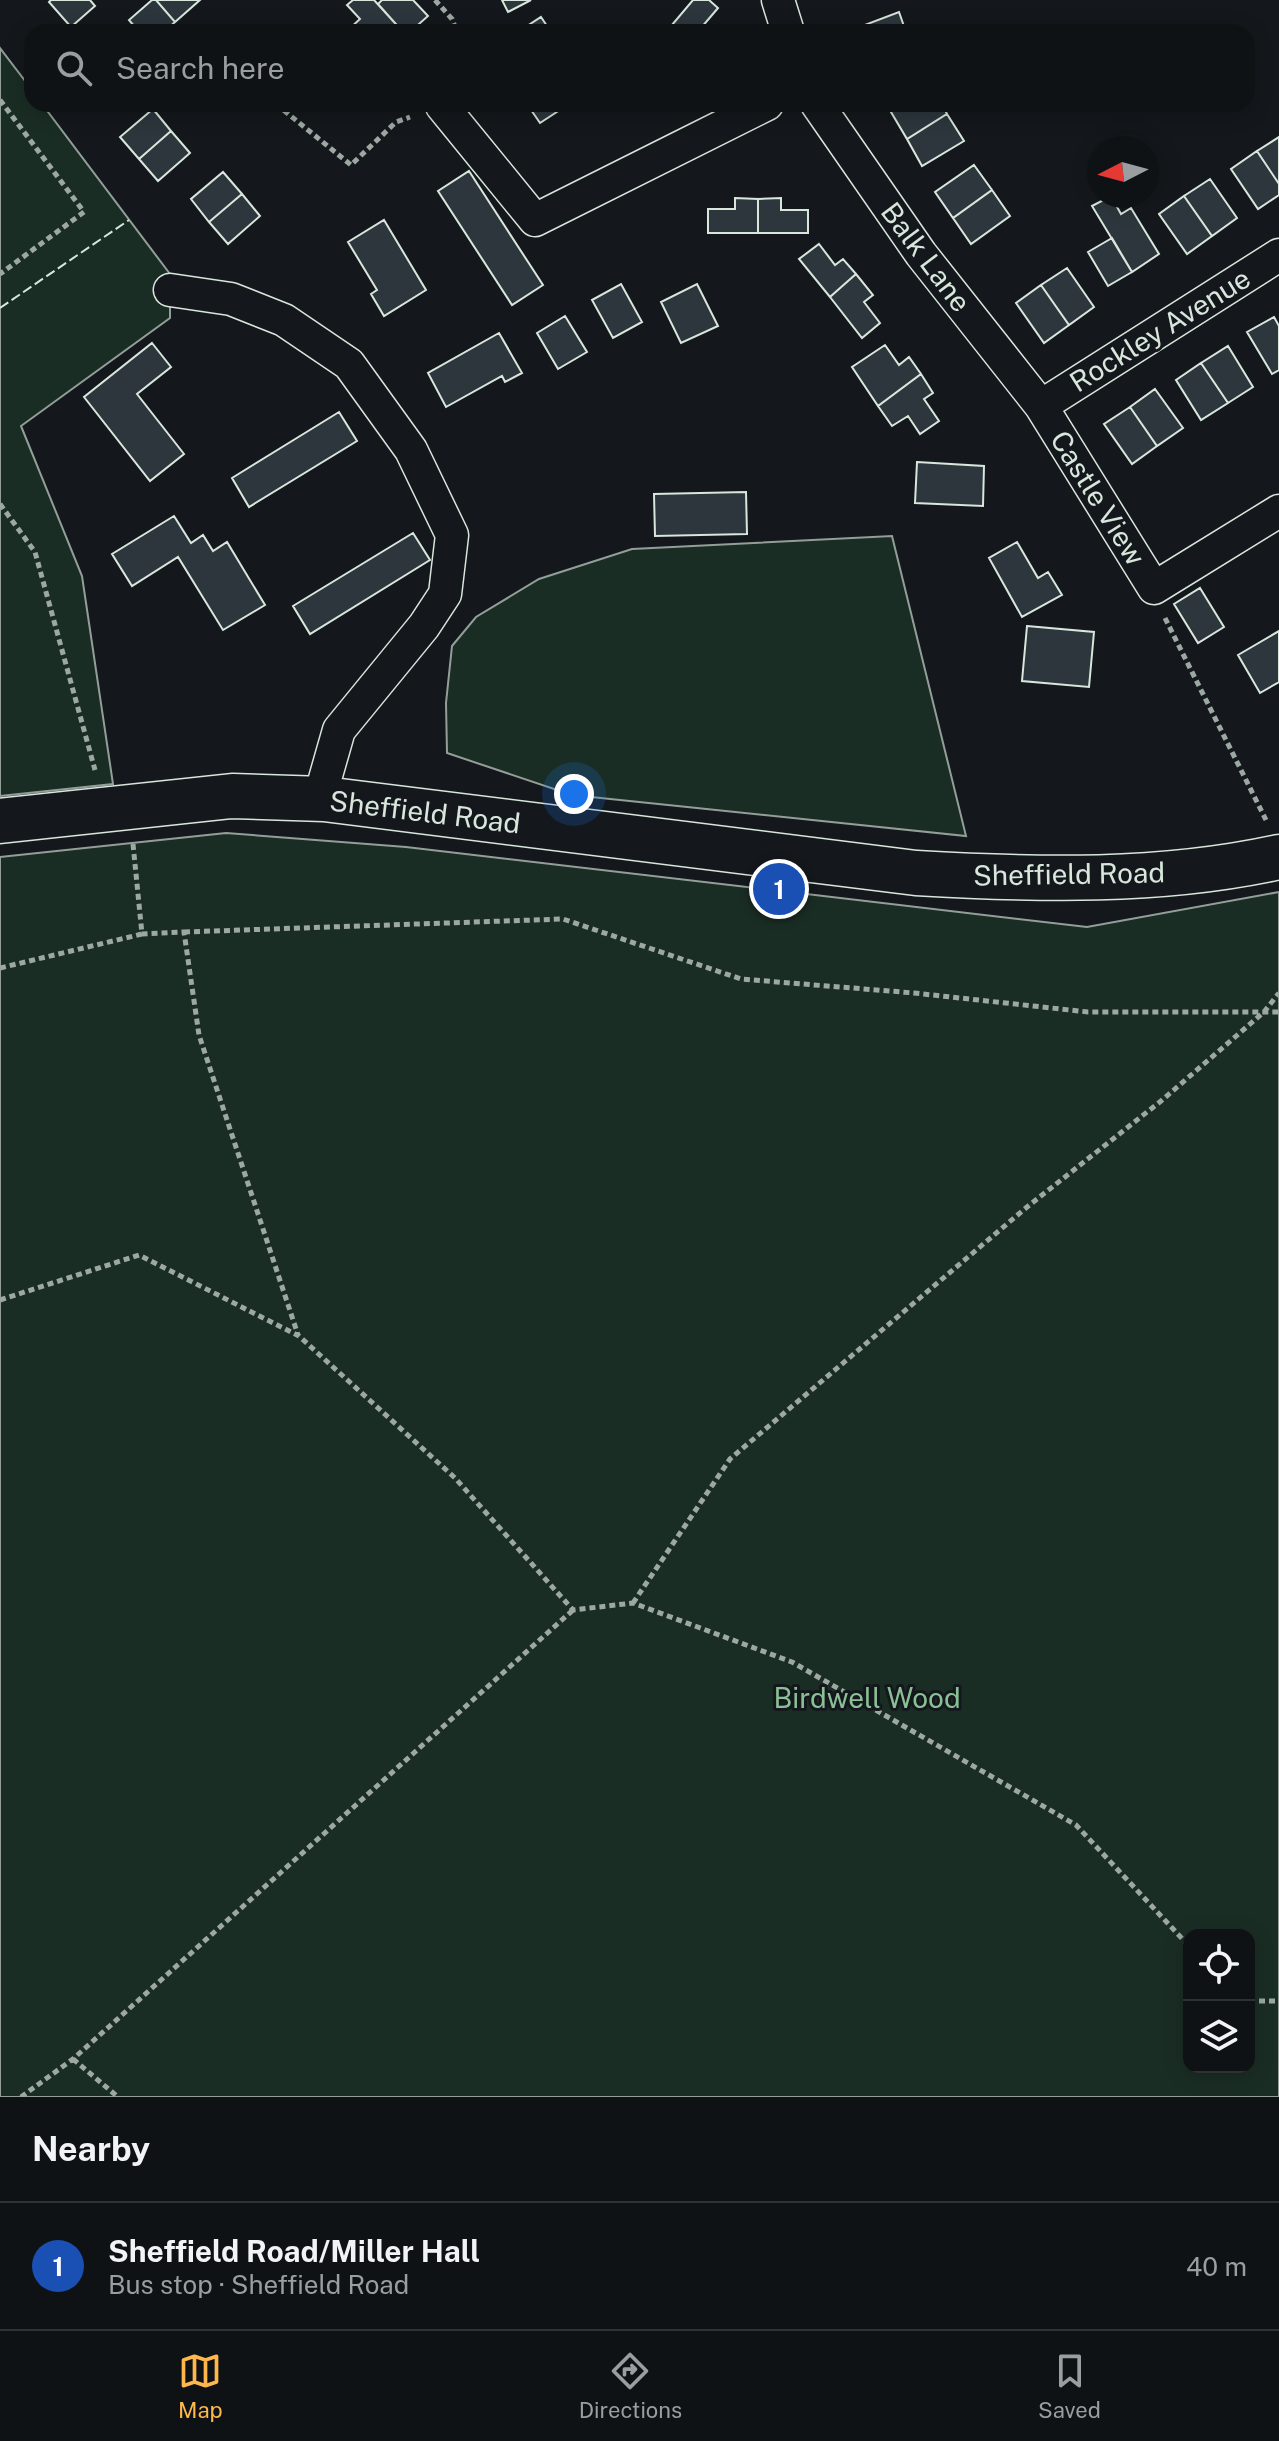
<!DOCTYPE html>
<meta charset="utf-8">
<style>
body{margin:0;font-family:"Public Sans",sans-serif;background:#181b1e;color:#f1f3f6}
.controls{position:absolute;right:24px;bottom:24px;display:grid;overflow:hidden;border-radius:16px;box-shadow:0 4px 20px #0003}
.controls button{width:72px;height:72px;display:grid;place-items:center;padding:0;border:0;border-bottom:2px solid #2f3234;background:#0f1215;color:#f1f3f6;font:40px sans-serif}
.compass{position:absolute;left:1087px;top:136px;width:72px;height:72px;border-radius:50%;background:#0f1215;box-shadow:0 4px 20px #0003;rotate:264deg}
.you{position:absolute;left:574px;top:794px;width:28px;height:28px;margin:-20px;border:6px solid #fff;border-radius:50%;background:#1a73e8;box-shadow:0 0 0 12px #1a73e833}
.badge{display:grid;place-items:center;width:52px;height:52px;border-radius:50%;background:#ffb74d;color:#fff;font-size:26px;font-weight:700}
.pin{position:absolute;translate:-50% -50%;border:4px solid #fff;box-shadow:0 2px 8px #0006}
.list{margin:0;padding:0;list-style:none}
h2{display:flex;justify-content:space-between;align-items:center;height:104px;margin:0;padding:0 32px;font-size:34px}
h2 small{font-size:26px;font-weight:400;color:#9b9ea0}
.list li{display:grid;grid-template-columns:52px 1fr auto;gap:24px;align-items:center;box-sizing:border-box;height:128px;padding:0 32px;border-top:2px solid #2f3234}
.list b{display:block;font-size:30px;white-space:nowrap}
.list p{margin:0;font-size:26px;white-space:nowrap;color:#9b9ea0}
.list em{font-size:26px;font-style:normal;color:#9b9ea0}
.icon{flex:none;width:44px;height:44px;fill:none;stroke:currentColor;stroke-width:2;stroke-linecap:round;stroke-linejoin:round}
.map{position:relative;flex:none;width:1279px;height:2097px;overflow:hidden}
.search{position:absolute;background:#0f1215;box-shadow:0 4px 20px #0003;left:24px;right:24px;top:24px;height:88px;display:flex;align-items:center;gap:20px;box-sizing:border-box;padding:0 28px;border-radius:24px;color:#9b9ea0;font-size:30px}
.sheet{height:232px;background:#0f1215}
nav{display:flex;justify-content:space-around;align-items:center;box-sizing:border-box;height:112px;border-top:2px solid #2f3234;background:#0f1215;font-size:22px;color:#9b9ea0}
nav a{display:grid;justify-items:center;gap:4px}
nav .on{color:#ffb74d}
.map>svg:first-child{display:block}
.green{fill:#1a2d24;stroke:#939e99;stroke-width:2;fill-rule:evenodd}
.building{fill:#2c363c;stroke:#d8e6dc;stroke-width:2}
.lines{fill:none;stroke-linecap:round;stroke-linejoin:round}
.street-casing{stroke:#d8e6dc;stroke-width:35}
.highway-casing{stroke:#d8e6dc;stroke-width:47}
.path{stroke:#9da8a2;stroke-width:5;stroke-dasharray:6 4;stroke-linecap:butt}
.street{stroke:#14181c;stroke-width:32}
.highway{stroke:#14181c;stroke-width:44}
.fence{stroke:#d8e6dc;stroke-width:2;stroke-dasharray:10 4;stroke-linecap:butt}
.labels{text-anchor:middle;stroke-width:6;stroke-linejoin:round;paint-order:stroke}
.street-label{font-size:28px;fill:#d8e6dc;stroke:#14181c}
.park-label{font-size:28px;fill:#8ac095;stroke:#14181c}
</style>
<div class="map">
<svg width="1279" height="2097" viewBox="0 0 1279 2097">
<rect width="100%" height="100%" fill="#14181c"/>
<!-- green -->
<path class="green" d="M0,48L32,90V104H42L170,274V318L21,426L82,576L113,784L0,796Z
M892,536L966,836L572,795L447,753L446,703L452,646L476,617L539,579L632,549Z
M226,833L406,847L1087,927L1279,892V2097H0V857ZM1249,1935V2067H1189V1935Z"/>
<!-- building -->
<path class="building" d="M51,0H90L95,6L71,27L49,2Z
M152,0H156L175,22L164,32H139L129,20Z
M156,0H200L175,22Z
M353,0H374L403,32H349L348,30L360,19L347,5Z
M382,0H413L428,16L410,32H403L378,4Z
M502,0H531L508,12Z
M693,0H709L718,8L701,28L705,32H666Z
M899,12L906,32H855L854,29Z
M541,17L551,32H518Z
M527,104H569L540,123Z
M904,104H942L947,114L907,139L891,112Z
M153,109L171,131L139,159L120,137Z
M947,114L964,141L922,166L907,139Z
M171,131L190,153L158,181L139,159Z
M1279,137V184L1257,151Z
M1257,151L1279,184V195L1258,209L1231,169Z
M974,165L992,190L953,218L935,192Z
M469,171L543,285L512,305L438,191Z
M223,172L242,194L209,222L191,199Z
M1210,179L1237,218L1212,236L1184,196Z
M992,190L1010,216L971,244L953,218Z
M242,194L260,216L228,244L209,222Z
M1111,196L1121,214L1131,208L1159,254L1132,272L1092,206Z
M1184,196L1212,236L1187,254L1159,214Z
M735,198L758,199V233H708V209H735Z
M781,198V210H808V233H758V199Z
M384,220L426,290L384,316L371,294L377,290L348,242Z
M1112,238L1132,272L1108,286L1088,252Z
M819,244L835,265L843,259L856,274L830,297L799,259Z
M1067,268L1094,307L1069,325L1041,285Z
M856,274L873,295L864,302L880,323L862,338L830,297Z
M621,284L642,322L613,338L592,300Z
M697,284L718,326L681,343L661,302Z
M1041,285L1069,325L1044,343L1016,303Z
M565,316L587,352L558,369L537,333Z
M1274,317L1279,326V370L1272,374L1247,332Z
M499,333L522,373L505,382L502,376L446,407L428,373Z
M152,343L171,367L137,394L184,454L150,481L84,397Z
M885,345L899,365L909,357L921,374L878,406L852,367Z
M1228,346L1253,387L1228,403L1201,363Z
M1201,363L1228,403L1201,420L1176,380Z
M921,374L933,393L924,399L939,421L920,434L908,416L892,426L878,406Z
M1155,389L1183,428L1157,446L1130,407Z
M1130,407L1157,446L1132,464L1104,424Z
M339,412L357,441L249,507L232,478Z
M917,462L984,466L983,506L915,503Z
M746,492L747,534L655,536L654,494Z
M174,516L191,543L203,535L213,551L227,542L265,605L223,630L178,557L132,586L112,554Z
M413,533L430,560L310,634L293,606Z
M1017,542L1038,578L1048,572L1062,595L1022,617L989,558Z
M1200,588L1224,627L1198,643L1174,604Z
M1027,626L1094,632L1089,687L1022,681Z
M1279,631V682L1260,693L1238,655Z"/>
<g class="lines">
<!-- street casing -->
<g class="street-casing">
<path id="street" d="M778,0L788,32
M817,104L921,254L1041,406L1154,588L1279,511
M442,106L535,220L767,104
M170,290L231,299L284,320L349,364L411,450L452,535L445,594L424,626L339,730L325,779L324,799
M1041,406L1279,255"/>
</g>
<!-- highway casing -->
<g class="highway-casing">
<path id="highway" d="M0,821L232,796L324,799L916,873C1038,880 1160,883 1279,857"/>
</g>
<!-- path -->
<path class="path" d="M435,0L452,19L457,32
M0,100L84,212L0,274
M276,104L351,165L396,122L410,117
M0,504L35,552L95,770
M1165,618L1266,820
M133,844L142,934L184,932L199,1035L298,1335
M184,932L563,919L741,979L914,993L1088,1012H1279
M0,968L142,934
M0,1300L139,1255L299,1336L455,1478L573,1610L633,1603L792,1662L1076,1825L1189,1946
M633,1603L730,1459L1027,1207L1161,1101L1264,1012L1279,993
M1249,2001H1279
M73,2059L118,2097
M21,2097L73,2059L573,1610"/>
<!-- street -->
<use href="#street" class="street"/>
<!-- highway -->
<use href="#highway" class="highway"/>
<!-- fence -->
<path class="fence" d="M0,308L129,220"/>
</g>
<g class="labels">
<!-- street labels -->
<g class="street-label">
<text transform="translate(926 257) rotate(53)" y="10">Balk Lane</text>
<text transform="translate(1160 330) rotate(-32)" y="10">Rockley Avenue</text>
<text transform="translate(1098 498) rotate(58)" y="10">Castle View</text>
<text transform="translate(425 812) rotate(7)" y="10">Sheffield Road</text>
<text transform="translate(1069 874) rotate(-1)" y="10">Sheffield Road</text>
</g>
<!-- park labels -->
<g class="park-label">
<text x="867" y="1708">Birdwell Wood</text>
</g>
</g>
</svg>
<div class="controls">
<button><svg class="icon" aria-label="locate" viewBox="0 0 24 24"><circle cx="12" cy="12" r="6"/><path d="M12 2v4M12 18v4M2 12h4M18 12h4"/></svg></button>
<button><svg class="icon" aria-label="layers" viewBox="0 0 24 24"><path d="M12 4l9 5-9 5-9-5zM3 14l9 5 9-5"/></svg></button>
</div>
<svg class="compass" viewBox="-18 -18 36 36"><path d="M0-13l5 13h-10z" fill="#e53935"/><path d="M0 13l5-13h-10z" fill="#9b9ea0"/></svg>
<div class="you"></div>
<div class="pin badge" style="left:779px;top:889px;background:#1a4fb4">1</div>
<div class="search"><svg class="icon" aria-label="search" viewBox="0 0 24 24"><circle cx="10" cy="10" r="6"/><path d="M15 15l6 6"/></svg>Search here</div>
</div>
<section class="sheet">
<h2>Nearby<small></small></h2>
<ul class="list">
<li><span class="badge" style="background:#1a4fb4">1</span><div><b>Sheffield Road/Miller Hall</b><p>Bus stop · Sheffield Road</p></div><em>40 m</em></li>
</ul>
</section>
<nav>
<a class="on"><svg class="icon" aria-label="map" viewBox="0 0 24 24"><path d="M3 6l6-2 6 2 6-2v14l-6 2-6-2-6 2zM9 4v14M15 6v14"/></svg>Map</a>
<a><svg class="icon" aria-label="directions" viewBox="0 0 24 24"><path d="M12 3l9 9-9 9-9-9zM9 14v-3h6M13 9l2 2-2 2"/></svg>Directions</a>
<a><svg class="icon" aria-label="saved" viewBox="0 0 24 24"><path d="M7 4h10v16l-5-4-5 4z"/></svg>Saved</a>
</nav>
